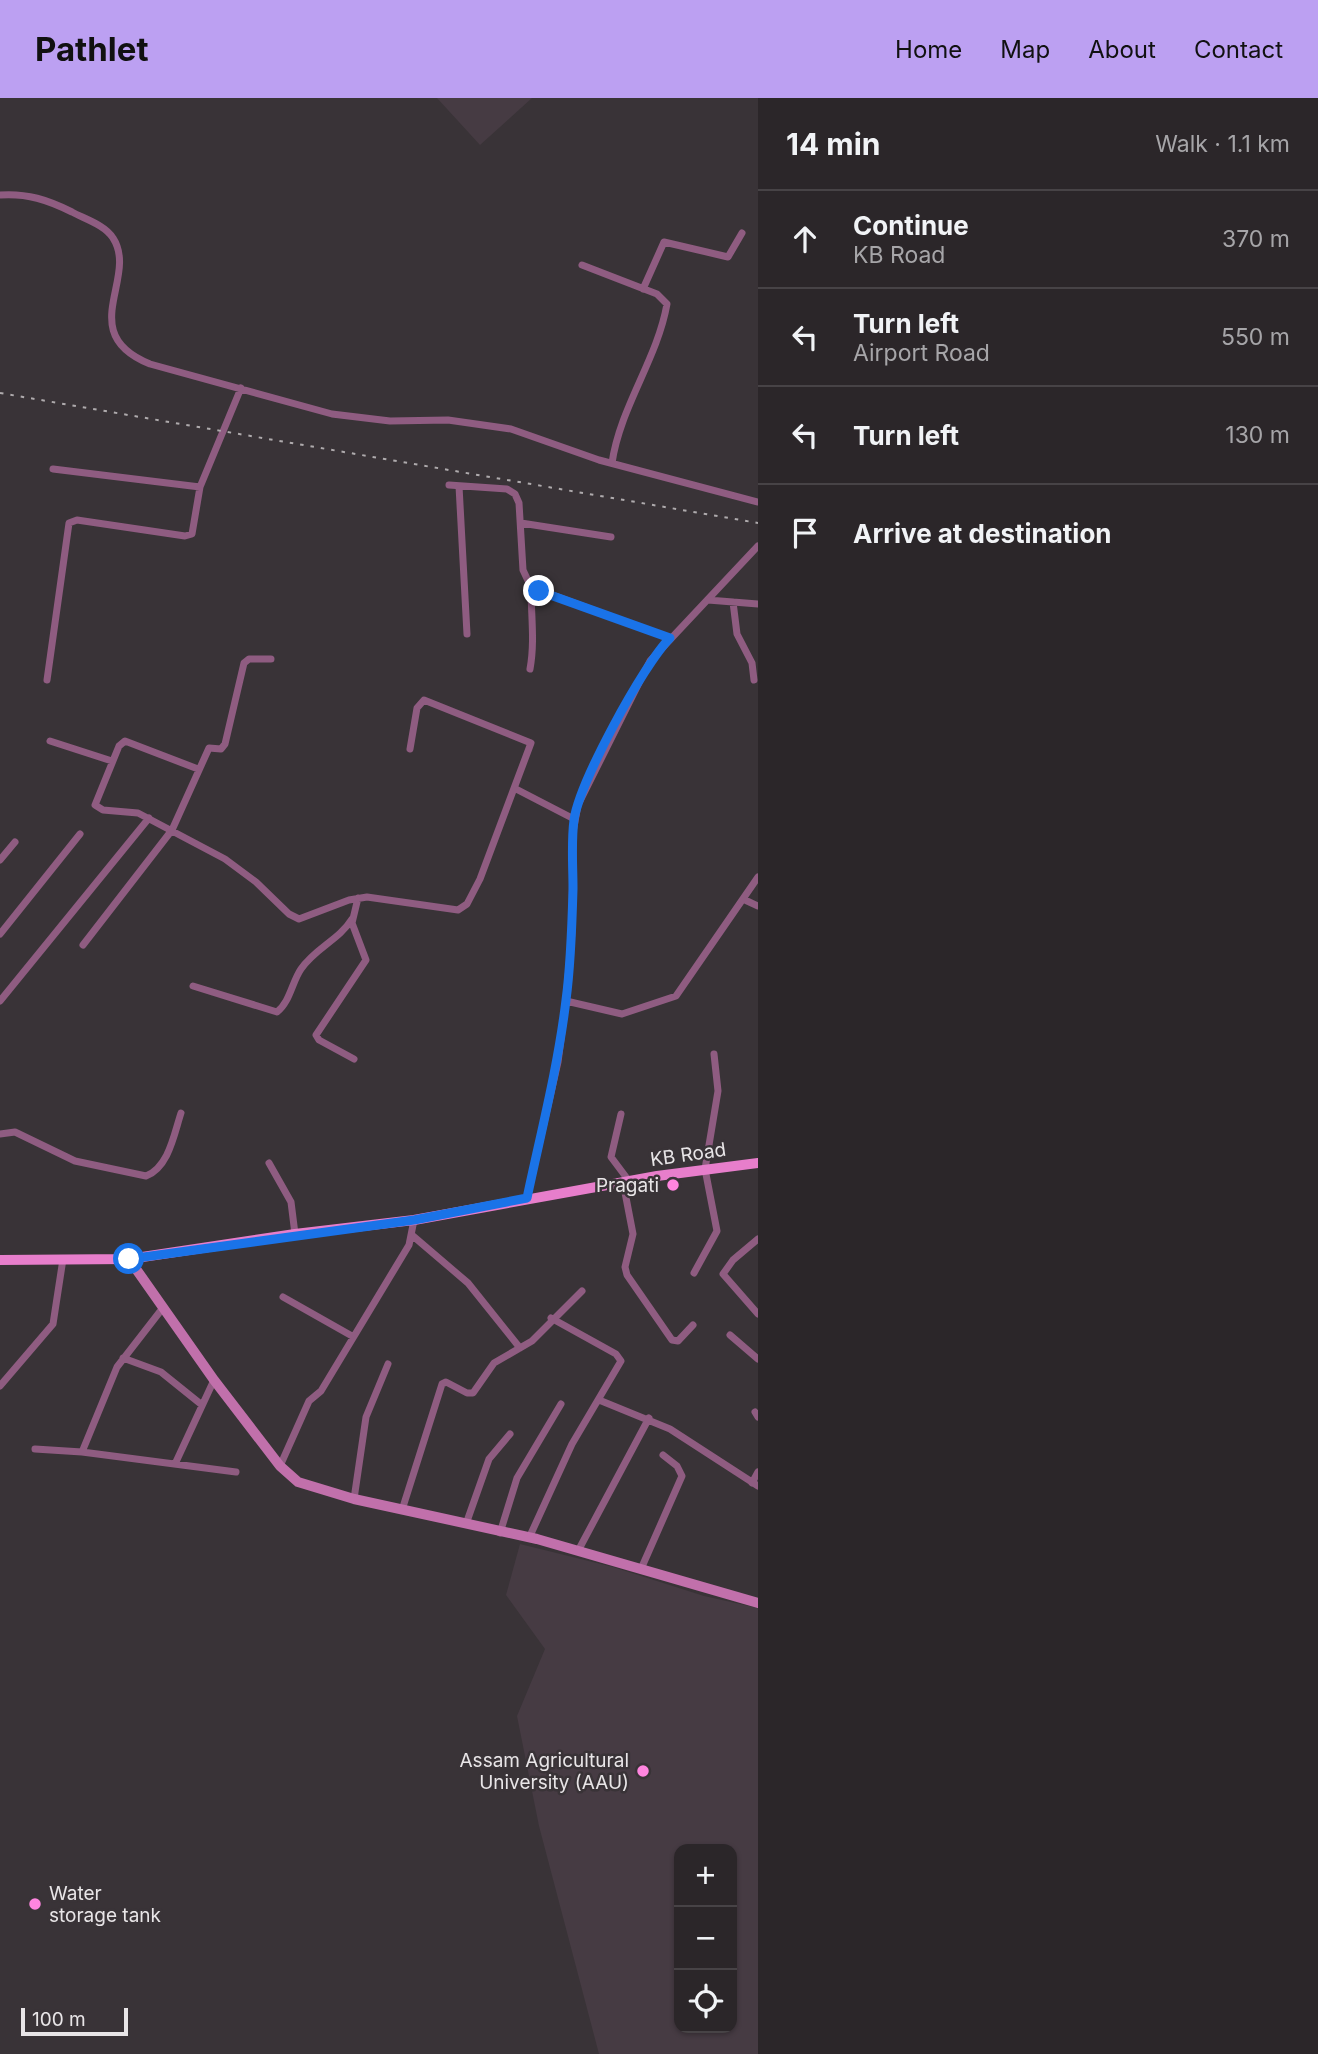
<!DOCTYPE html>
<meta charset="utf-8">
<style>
body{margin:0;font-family:Inter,sans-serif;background:#373235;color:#f1f3f6}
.controls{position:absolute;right:21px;bottom:21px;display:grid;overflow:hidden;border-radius:14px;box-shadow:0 2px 5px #0004}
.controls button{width:63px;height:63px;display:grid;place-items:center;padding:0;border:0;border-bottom:2px solid #474346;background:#2b2629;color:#f1f3f6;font:35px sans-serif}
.scale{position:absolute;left:21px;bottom:18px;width:107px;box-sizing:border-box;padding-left:7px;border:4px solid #e8e5e7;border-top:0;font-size:19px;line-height:24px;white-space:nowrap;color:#e8e5e7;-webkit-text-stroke:5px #393337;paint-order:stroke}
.stop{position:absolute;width:21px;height:21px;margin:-16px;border:5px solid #1a73e8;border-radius:50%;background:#fff}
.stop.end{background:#1a73e8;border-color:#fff;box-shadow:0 2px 7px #0008}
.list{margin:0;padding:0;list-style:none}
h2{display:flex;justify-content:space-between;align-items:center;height:91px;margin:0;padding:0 28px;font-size:30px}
h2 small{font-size:23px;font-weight:400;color:#a6a5a8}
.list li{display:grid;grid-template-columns:46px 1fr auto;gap:21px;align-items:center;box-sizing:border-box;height:98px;padding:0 28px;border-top:2px solid #474346}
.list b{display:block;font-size:26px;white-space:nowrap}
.list p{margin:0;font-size:23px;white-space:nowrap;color:#a6a5a8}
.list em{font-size:23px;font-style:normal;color:#a6a5a8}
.icon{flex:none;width:38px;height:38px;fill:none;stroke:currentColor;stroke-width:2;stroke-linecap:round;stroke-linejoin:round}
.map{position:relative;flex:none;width:758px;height:1956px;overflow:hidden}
header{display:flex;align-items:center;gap:42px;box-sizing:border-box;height:98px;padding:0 35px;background:#bca0f2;color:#111}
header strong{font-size:33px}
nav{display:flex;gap:38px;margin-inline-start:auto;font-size:24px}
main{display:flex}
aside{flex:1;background:#2b2629}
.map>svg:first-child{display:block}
.built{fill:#463b43;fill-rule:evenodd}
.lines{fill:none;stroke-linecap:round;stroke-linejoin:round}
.minor{stroke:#8f5c81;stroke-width:7}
.secondary{stroke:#c170ab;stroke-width:10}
.primary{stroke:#e77ecb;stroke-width:10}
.rail{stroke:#afabad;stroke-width:2;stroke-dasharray:3.5 7;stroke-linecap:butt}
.route{stroke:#1a73e8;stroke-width:9}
.poi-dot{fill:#ff85df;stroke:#393337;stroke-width:2.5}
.labels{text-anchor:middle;stroke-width:5;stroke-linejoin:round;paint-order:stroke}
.street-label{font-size:19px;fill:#e8e5e7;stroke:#393337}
.poi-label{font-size:19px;fill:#e8e5e7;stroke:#393337;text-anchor:end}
</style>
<header>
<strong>Pathlet</strong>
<nav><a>Home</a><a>Map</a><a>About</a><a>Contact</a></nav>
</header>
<main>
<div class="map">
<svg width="758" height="1956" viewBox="0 0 758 1956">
<rect width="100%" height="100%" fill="#393337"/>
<!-- built -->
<path class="built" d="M437,0H532L480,47Z
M520,1446L613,1469L704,1498L758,1510V1956H599L539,1728L517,1618L545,1551L506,1497ZM732,1751V1930H679V1751Z"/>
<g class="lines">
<!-- minor -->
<path class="minor" d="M0,97C27,95 48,102 72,114C85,121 105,127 113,140C139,180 74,235 150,266L332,316L390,323L448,322L511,331L599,362L758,404
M582,167L657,196L667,206C657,262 620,309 612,365
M643,191L664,144L728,159L742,135
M53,371L200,389
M449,387L507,391L515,396L519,405L523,472L531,489L669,540
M459,388L467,536
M521,425L611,439
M708,502L758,506
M733,504L737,536L752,565L754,582
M530,571C535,544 531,517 531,489
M47,582L69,425L77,422L185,438L192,436L200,389L241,290
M50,643L112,663
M198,671L125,643L119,648L95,707L103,712L138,715L225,761L256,784L289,816L299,821L349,802L367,799L458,812L467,806L480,781L531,645L424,602L417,610L410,651
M516,691L574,721
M0,762L15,744
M745,802L758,808
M0,836L80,736
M83,847L172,732L209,650L221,651L225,646L244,565L249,561H271
M193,888L277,914C290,904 292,884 301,871C315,850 339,842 352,821
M0,903L149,720
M566,903L622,916L676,898L758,779
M354,961L319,942L316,937L366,862L352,825L358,800
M621,1016L611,1059L629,1083
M0,1036L15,1034L75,1063L146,1078C169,1069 174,1036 181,1015
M269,1065L291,1104L295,1136
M623,1084L633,1136L625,1169L627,1177L672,1242L678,1243L693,1227
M527,1100L558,964L566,903L572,834L573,734L578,707L650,563L758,448
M413,1138L468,1185L520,1250
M758,1141L733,1162L723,1176L758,1216
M694,1175L717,1133L705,1071L718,993L714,956
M283,1199L352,1238
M730,1237L758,1261
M123,1260L161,1274L202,1307
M0,1288L53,1226L63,1161
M599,1302L670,1331L758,1388
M755,1314L758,1319
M35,1351L82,1354L236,1374
M82,1354L117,1269L162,1211
M175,1366L214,1282
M280,1368L309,1303L321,1293L409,1147L414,1122
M752,1385L758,1374
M354,1401L366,1319L388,1266
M402,1412L442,1286L446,1284L467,1295H473L494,1265L532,1243L582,1193
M466,1426L489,1361L510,1336
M500,1435L517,1380L561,1306
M529,1440L572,1346L621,1263L616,1256L551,1220
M578,1453L649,1320
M641,1471L682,1378L677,1368L663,1357"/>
<!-- secondary -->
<path class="secondary" d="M129,1161L214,1282L280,1368L298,1384L354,1401L537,1441L758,1505"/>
<!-- primary -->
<path class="primary" d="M0,1162L129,1161L295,1136L414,1122L657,1078L758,1065"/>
<!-- rail -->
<path class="rail" d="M0,295L758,425"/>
</g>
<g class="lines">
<!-- route -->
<path class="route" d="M129,1161L414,1122L527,1100C541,1034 558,969 566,902C571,865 572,828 573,791C573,768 571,744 574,722C579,685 643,567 670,540L539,493"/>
</g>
<!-- markers -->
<g class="poi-dot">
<circle cx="673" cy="1087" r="7"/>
<circle cx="643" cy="1673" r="7"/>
<circle cx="35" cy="1806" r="7"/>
</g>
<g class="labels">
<!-- street labels -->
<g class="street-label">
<text transform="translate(688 1056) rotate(-8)" y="7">KB Road</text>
</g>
<!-- poi labels -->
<g class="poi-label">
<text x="659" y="1094">Pragati</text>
<text x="629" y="1669">Assam Agricultural<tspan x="629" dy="22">University (AAU)</tspan></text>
<text x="49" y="1802" text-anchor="start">Water<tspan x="49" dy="22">storage tank</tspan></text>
</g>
</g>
</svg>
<div class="controls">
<button>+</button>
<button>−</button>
<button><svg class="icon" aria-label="locate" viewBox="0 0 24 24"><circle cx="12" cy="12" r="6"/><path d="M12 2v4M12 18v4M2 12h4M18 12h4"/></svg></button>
</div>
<div class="scale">100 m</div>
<div class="stop" style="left:129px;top:1161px"></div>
<div class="stop end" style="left:539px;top:493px"></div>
</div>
<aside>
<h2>14 min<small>Walk · 1.1 km</small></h2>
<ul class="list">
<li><svg class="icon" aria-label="ahead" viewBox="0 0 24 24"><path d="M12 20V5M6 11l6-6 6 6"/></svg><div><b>Continue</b><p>KB Road</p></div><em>370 m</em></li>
<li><svg class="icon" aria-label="left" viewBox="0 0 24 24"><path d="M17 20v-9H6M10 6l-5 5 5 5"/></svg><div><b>Turn left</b><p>Airport Road</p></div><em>550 m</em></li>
<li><svg class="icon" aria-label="left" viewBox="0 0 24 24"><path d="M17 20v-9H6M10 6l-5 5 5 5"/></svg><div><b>Turn left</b></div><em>130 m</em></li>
<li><svg class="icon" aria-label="arrive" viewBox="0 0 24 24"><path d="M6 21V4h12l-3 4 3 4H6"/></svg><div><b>Arrive at destination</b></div></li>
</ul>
</aside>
</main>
